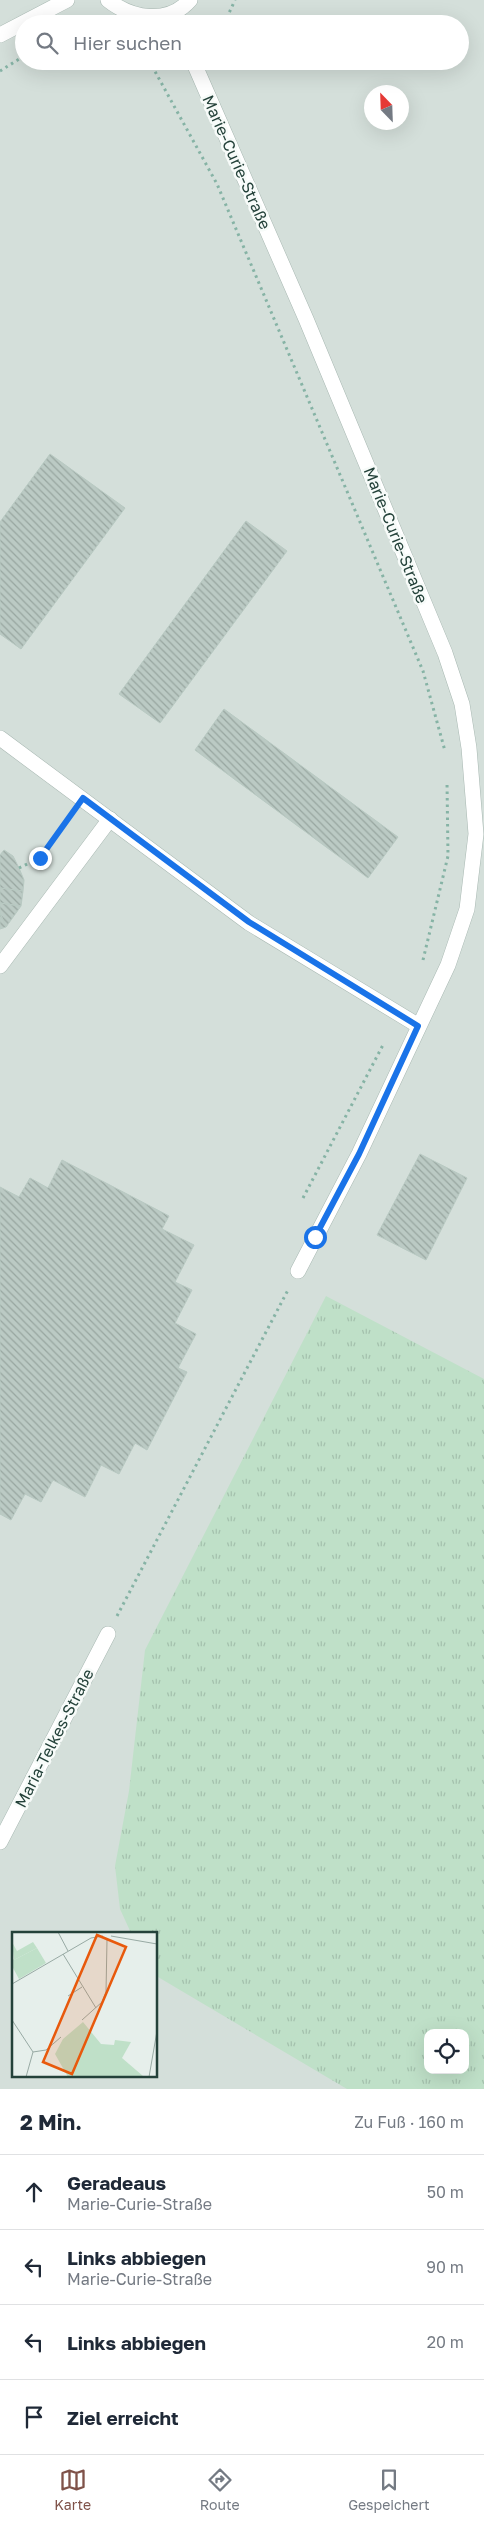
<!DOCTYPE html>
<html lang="de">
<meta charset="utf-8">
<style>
body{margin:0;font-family:"Golos Text",sans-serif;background:#f6f6f7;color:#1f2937}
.controls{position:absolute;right:15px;bottom:15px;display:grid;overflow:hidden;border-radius:10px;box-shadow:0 5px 20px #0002}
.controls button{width:45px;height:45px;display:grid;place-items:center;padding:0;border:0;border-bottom:1px solid #e0e1e3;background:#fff;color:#1f2937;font:25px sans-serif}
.compass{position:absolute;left:364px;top:85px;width:45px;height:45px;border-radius:50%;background:#fff;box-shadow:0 5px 20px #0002;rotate:337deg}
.stop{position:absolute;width:15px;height:15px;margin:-11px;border:4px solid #1a73e8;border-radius:50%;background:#fff}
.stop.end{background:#1a73e8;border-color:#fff;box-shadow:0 1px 5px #0008}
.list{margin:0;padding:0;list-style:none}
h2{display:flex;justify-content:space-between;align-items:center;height:65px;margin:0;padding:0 20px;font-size:21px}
h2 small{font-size:16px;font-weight:400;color:#747a83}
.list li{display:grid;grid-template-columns:32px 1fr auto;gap:15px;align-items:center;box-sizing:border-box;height:75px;padding:0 20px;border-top:1px solid #e0e1e3}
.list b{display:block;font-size:19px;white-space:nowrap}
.list p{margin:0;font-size:16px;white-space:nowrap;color:#747a83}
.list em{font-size:16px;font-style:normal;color:#747a83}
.icon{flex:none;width:28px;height:28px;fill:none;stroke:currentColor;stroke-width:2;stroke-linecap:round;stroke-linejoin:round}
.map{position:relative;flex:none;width:484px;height:2089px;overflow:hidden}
.search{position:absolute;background:#fff;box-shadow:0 5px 20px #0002;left:15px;right:15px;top:15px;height:55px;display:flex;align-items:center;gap:12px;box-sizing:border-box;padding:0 18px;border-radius:28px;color:#747a83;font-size:19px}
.sheet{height:365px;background:#fff}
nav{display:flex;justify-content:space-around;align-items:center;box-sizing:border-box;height:70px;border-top:1px solid #e0e1e3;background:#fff;font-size:14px;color:#747a83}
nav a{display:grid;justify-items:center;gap:2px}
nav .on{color:#7f5249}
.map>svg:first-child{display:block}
.built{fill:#d4dfda;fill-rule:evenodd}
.grass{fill:url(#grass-tufts);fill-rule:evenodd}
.building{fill:url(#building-back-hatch);stroke:#b8c9c2}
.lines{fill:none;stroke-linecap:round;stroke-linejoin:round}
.service-casing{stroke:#a8b8b2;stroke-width:16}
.minor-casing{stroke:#a8b8b2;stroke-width:16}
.path{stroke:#86b3a5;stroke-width:3;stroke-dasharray:2.5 4;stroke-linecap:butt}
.service{stroke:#fff;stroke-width:15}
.minor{stroke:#fff;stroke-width:15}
.route{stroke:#1a73e8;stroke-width:6}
.labels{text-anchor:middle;stroke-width:5;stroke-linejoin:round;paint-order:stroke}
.street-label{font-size:16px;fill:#24423a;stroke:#f7fbf9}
.inset-road{fill:none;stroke:#98aaa4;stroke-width:1}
.view{fill:#e8590c;fill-opacity:0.15;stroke:#e8590c;stroke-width:2.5}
.inset-edge{fill:none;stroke:#24423a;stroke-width:2.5}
</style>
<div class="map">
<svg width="484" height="2089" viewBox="0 0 484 2089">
<defs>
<pattern id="grass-tufts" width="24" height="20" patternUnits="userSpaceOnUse" patternTransform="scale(1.25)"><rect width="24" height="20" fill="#bfe0c8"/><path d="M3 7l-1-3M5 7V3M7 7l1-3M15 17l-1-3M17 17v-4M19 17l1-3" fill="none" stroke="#a4c1ad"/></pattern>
<pattern id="building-back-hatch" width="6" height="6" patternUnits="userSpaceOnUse" patternTransform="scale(1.25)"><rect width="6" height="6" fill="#bbcac4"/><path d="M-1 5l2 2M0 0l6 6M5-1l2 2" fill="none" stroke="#98a6a0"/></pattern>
</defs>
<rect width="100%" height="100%" fill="#e6efeb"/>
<!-- built -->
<path class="built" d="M0,0H484V2089H0ZM24,24H460V61H24ZM372,92H402V122H372ZM14,1933H156V2075H14ZM428,2033H465V2070H428Z"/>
<!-- grass -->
<path class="grass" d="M326,1296L484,1379V2089H347L158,1977L156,1933H131L120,1909L115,1866L129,1791L145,1650ZM428,2033H465V2070H428Z"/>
<!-- building -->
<path class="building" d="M50,454L125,508L21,649L0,634V522Z
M246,521L287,551L160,723L119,694Z
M224,709L398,837L368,878L195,750Z
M4,850L13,856L19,868L24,880L23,891L0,888V855Z
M0,888L23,891L21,906L0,903Z
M0,903L21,906L6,927L0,913Z
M0,913L6,927L0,929Z
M420,1154L467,1178L426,1260L377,1235Z
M62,1160L169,1216L162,1229L194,1245L175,1282L192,1290L175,1323L196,1334L178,1368L187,1372L147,1450L135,1443L119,1474L101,1465L85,1497L53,1480L41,1502L25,1494L11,1520L0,1514V1187L19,1197L30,1178L48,1188Z"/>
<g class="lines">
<!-- service casing -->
<g class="service-casing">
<path id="service" d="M0,966L110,819"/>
</g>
<!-- minor casing -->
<g class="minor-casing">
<path id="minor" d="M108,0C132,19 168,25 190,0
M0,35L67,0
M193,61L306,319L445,653L462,704L469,748L476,834L467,909L448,965L359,1154L298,1271
M0,738L249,923L419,1026
M0,1842L108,1634"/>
</g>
<!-- path -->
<path class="path" d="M224,24L235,0
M149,61L152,66L162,61
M152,66L217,184L423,671L445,751
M0,71L24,56
M19,868L40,858L70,817
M423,960L448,856L447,782
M303,1198L384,1043
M117,1616L288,1290"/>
<!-- service -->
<use href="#service" class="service"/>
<!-- minor -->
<use href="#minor" class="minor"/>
</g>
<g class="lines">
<!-- route -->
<path class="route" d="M40,858L83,798L249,922L418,1026L359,1154L315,1237"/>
</g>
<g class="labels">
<!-- street labels -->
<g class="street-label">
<text transform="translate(237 162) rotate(66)" y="6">Marie-Curie-Straße</text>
<text transform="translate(396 535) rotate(68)" y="6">Marie-Curie-Straße</text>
<text transform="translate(54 1738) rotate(-63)" y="6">Maria-Telkes-Straße</text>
</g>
</g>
<!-- overview -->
<g transform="translate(12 1932)">
<rect width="145" height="145" fill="#e6efeb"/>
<path d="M25,16L34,31L7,47L0,34V25L2,28ZM71,90L89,112L102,113L103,108L119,110L110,126L131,144L56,145L43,122L51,107Z" fill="#bfe0c8"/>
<path d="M0,10L5,19L21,10L25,16L2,28Z" fill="#bfe0c8"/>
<path class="inset-road" d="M46,0L56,19M99,4L145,12M51,22L84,76M0,52L79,6L91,4M56,64L70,55M0,88L21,120L14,145M70,88L90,70L94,60L95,8M21,120L34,118L49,105M137,145L145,99"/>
<path class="view" d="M85,3L114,15L60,142L31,130Z"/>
<rect width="145" height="145" class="inset-edge"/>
</g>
</svg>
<div class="controls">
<button><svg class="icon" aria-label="locate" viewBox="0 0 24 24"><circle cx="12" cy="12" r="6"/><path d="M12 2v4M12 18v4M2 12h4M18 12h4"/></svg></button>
</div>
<svg class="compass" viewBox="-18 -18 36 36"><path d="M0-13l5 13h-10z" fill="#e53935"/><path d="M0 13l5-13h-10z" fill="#747a83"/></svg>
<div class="stop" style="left:315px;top:1237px"></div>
<div class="stop end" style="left:40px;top:858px"></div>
<div class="search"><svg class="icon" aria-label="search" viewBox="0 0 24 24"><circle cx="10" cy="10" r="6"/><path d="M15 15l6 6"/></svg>Hier suchen</div>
</div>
<section class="sheet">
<h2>2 Min.<small>Zu Fuß · 160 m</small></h2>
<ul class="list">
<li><svg class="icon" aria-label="ahead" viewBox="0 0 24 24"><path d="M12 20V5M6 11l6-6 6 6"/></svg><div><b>Geradeaus</b><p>Marie-Curie-Straße</p></div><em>50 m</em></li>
<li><svg class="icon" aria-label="left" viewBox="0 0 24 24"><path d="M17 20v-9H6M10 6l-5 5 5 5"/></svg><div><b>Links abbiegen</b><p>Marie-Curie-Straße</p></div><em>90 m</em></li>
<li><svg class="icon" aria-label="left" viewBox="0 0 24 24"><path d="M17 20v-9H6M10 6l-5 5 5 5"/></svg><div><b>Links abbiegen</b></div><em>20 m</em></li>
<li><svg class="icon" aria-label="arrive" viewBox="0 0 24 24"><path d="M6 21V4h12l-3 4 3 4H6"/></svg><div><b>Ziel erreicht</b></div></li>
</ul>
</section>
<nav>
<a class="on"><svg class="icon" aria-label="map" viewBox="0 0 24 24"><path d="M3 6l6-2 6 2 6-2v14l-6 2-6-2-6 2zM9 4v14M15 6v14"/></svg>Karte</a>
<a><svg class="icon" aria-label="directions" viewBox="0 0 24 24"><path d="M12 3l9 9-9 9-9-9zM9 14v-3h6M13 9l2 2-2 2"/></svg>Route</a>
<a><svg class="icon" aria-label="saved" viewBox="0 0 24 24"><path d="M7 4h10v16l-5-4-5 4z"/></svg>Gespeichert</a>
</nav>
